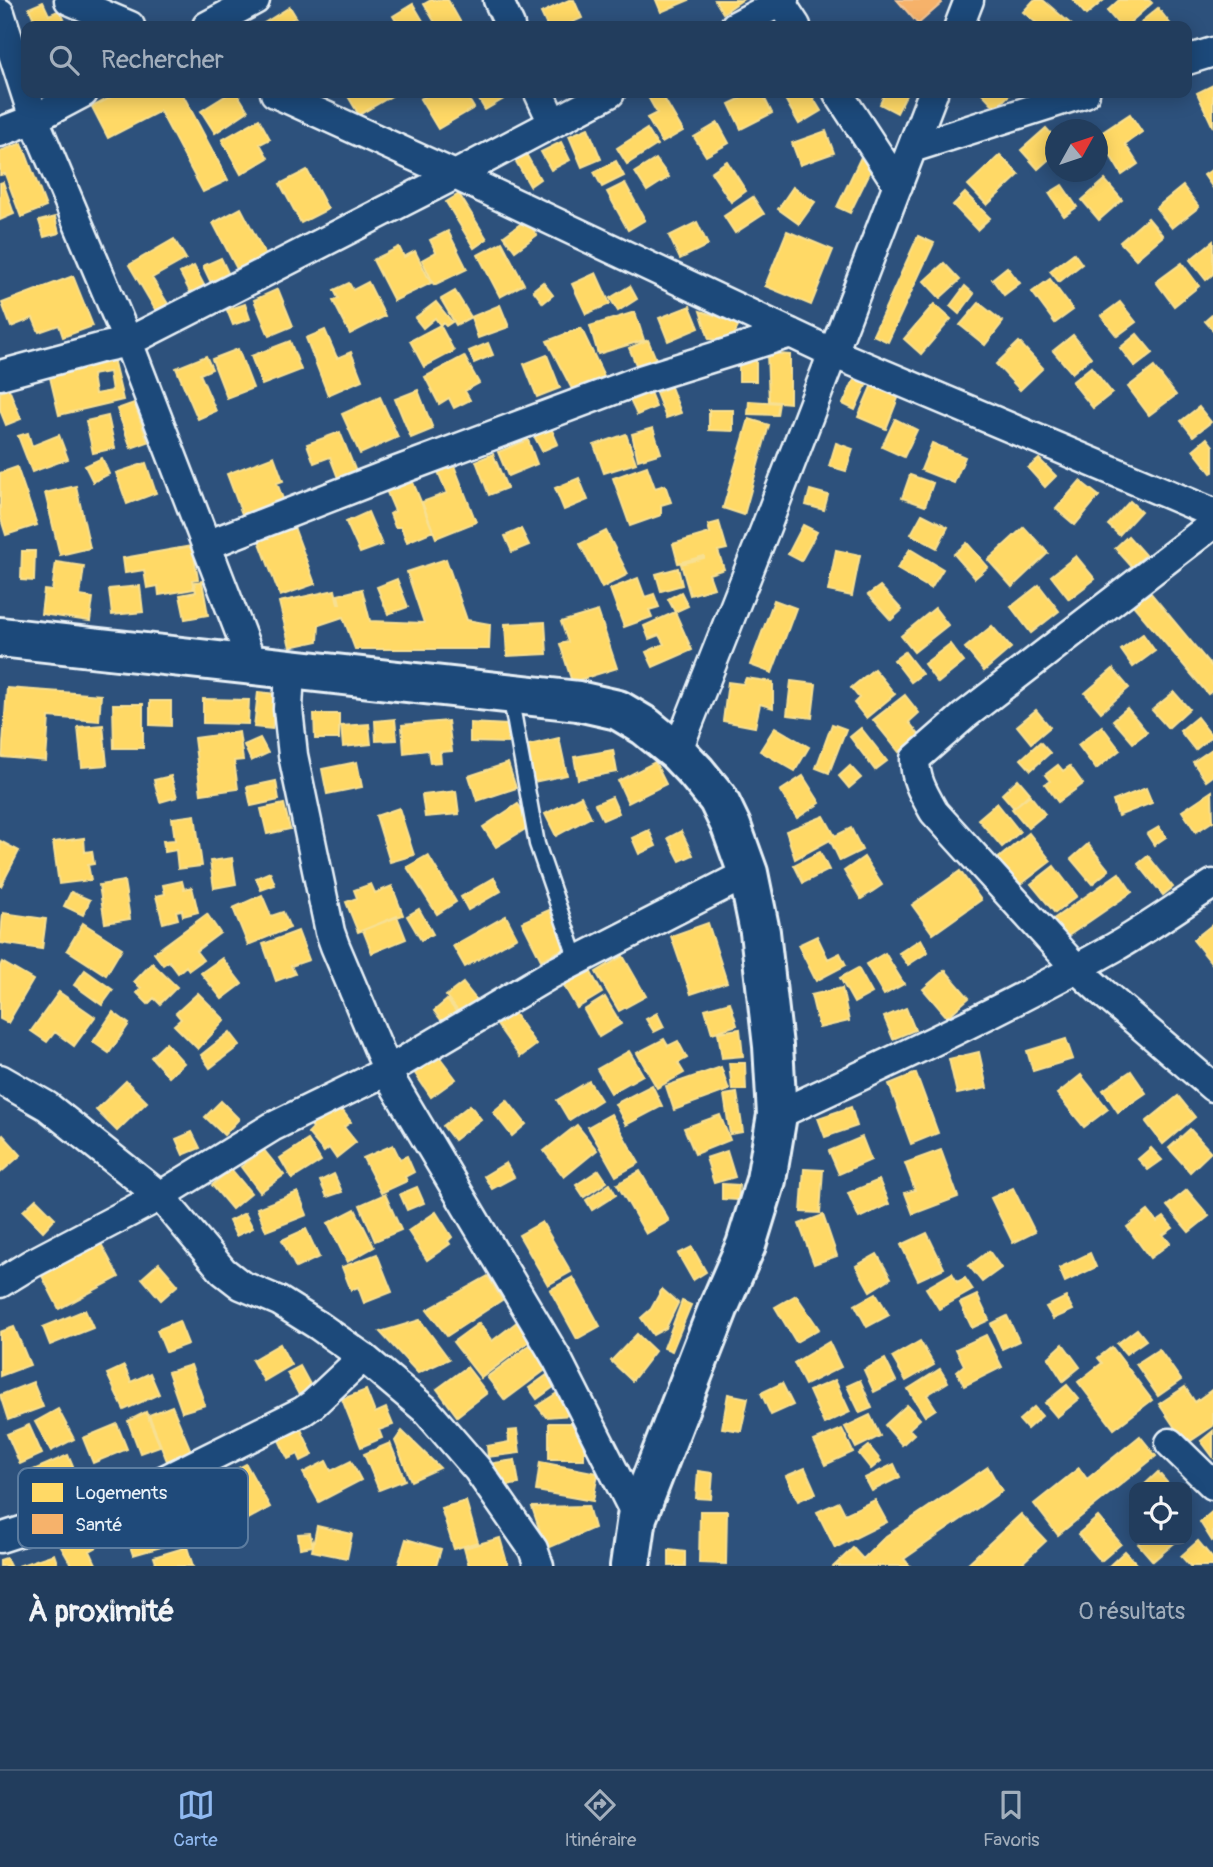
<!DOCTYPE html>
<html lang="fr">
<meta charset="utf-8">
<style>
body{margin:0;font-family:Pangolin,sans-serif;background:#2a4463;color:#f1f3f6}
.controls{position:absolute;right:21px;bottom:21px;display:grid;overflow:hidden;border-radius:14px;box-shadow:0 4px 18px #0003}
.controls button{width:63px;height:63px;display:grid;place-items:center;padding:0;border:0;border-bottom:2px solid #3f5672;background:#223d5d;color:#f1f3f6;font:35px sans-serif}
.compass{position:absolute;left:1045px;top:119px;width:63px;height:63px;border-radius:50%;background:#223d5d;box-shadow:0 4px 18px #0003;rotate:50deg}
.list{margin:0;padding:0;list-style:none}
h2{display:flex;justify-content:space-between;align-items:center;height:91px;margin:0;padding:0 28px;font-size:30px}
h2 small{font-size:23px;font-weight:400;color:#a2aebc}
.icon{flex:none;width:38px;height:38px;fill:none;stroke:currentColor;stroke-width:2;stroke-linecap:round;stroke-linejoin:round}
.map{position:relative;flex:none;width:1213px;height:1566px;overflow:hidden}
.search{position:absolute;background:#223d5d;box-shadow:0 4px 18px #0003;left:21px;right:21px;top:21px;height:77px;display:flex;align-items:center;gap:18px;box-sizing:border-box;padding:0 24px;border-radius:14px;color:#a2aebc;font-size:26px}
.sheet{height:203px;background:#223d5d}
nav{display:flex;justify-content:space-around;align-items:center;box-sizing:border-box;height:98px;border-top:2px solid #3f5672;background:#223d5d;font-size:19px;color:#a2aebc}
nav a{display:grid;justify-items:center;gap:4px}
nav .on{color:#90b9f0}
.map>svg:first-child{display:block}
.homes{fill:#ffd966;stroke:#f8e092;stroke-width:2;fill-rule:evenodd}
.health{fill:#f6b26b;stroke:#f2c595;stroke-width:2}
.lines{fill:none;stroke-linecap:round;stroke-linejoin:round}
.service-casing{stroke:#e8f1f8;stroke-width:19}
.minor-casing{stroke:#e8f1f8;stroke-width:33}
.secondary-casing{stroke:#e8f1f8;stroke-width:44}
.service{stroke:#1f4a7a;stroke-width:14}
.minor{stroke:#1f4a7a;stroke-width:28}
.secondary{stroke:#1f4a7a;stroke-width:38}
.key{fill:#1f4a7a;stroke:#5b7ca0;stroke-width:2}
.key-label{font-size:19px;fill:#e8f1f8}
</style>
<div class="map">
<svg width="1213" height="1566" viewBox="0 0 1213 1566">
<rect width="100%" height="100%" fill="#2d517c"/>
<filter id="ink" filterUnits="userSpaceOnUse"><feTurbulence type="fractalNoise" baseFrequency=".0143" numOctaves="2"/><feDisplacementMap in="SourceGraphic" scale="14" xChannelSelector="R" yChannelSelector="G"/><feConvolveMatrix kernelMatrix="1 2 1 2 8 2 1 2 1" color-interpolation-filters="sRGB"/></filter>
<g filter="url(#ink)">
<!-- homes -->
<path class="homes" d="M431,0H448L461,23L455,26H437L424,4Z
M569,0H574L582,18L564,26H547L541,13Z
M656,0H689L661,12Z
M715,0H742L723,13Z
M1034,0H1043L1073,26H1040L1023,12Z
M1073,0H1104L1086,15Z
M1119,0H1149L1152,3L1126,26H1120L1107,11Z
M43,2L49,15L60,10L67,26H37L29,8Z
M413,4L426,26H399L393,16Z
M290,7L296,17L281,26H262L261,25Z
M1158,8L1172,26H1144L1141,22Z
M1213,85V127L1197,93Z
M119,93H182L228,180L203,192L160,111L108,138L92,107Z
M230,93H237L248,111L215,133L201,111Z
M346,93H392L393,95L359,115Z
M432,93H465L474,108L438,129L420,99Z
M475,93H514L485,110Z
M656,93H661L683,131L662,143L647,118L657,113L648,97Z
M752,93H762L772,113L741,129L729,104Z
M795,93H810L821,111L799,124L785,99Z
M885,93H907L897,113L880,104Z
M982,93H1008L1010,94L996,108Z
M1130,114L1142,132L1125,144L1138,164L1122,175L1098,135Z
M259,119L270,139L260,144L268,158L241,174L222,140Z
M718,123L729,143L706,156L694,137Z
M588,128L601,159L582,167L569,136Z
M1046,128L1056,139V153L1038,169L1021,150Z
M647,129L657,145L627,164L617,148Z
M826,131L834,153L800,165L792,143Z
M561,142L570,160L551,170L541,152Z
M22,143L46,207L21,217L5,174L0,175V151Z
M526,154L540,179L530,186L515,160Z
M1000,155L1019,175L987,205L968,185Z
M861,157L874,164L850,213L837,207Z
M656,159L669,177L647,191L635,172Z
M616,161L624,176L602,187L594,172Z
M727,161L746,191L731,202L711,172Z
M1213,169V188L1204,175Z
M307,170L328,209L301,223L280,184Z
M1105,180L1122,200L1099,220L1082,200Z
M3,182L14,214L0,220V183Z
M625,183L645,220L628,230L607,192Z
M1062,185L1077,207L1064,216L1049,193Z
M1183,186L1199,207L1172,228L1156,208Z
M793,187L815,202L799,224L778,209Z
M965,193L990,218L977,230L953,205Z
M459,194L487,239L474,248L446,202Z
M753,197L764,214L735,233L724,216Z
M241,208L266,256L238,271L213,223Z
M55,217L59,233L44,237L39,221Z
M1148,218L1163,236L1136,259L1120,242Z
M526,220L537,235L515,251L504,236Z
M697,222L708,245L680,259L669,236Z
M448,231L467,269L434,285L422,260L436,252L430,240Z
M787,231L833,250L811,305L765,286Z
M918,236L934,243L888,342L873,335Z
M174,239L186,259L152,278L168,304L156,311L129,265Z
M1213,241V274L1206,280L1190,260Z
M502,242L524,284L500,297L478,255Z
M399,247L404,257L415,251L431,283L394,301L373,260Z
M1074,253L1082,264L1059,282L1050,271Z
M221,258L230,277L212,285L203,266Z
M944,263L960,280L940,298L924,281Z
M1182,263L1199,286L1174,306L1156,282Z
M194,266L205,287L191,294L180,273Z
M1007,267L1020,283L1004,295L992,279Z
M596,273L610,304L586,314L572,284Z
M73,276L93,326L63,337L59,325L39,332L33,318L11,327L2,303Z
M1050,279L1073,310L1055,323L1032,292Z
M368,282L385,316L350,334L333,301L338,298L334,290L349,283L353,290Z
M543,282L553,295L543,303L533,290Z
M630,286L637,299L618,311L610,298Z
M965,286L974,294L959,314L950,306Z
M278,289L293,326L269,336L254,300Z
M455,291L471,317L456,325L441,299Z
M436,302L452,322L446,326L443,323L440,325L435,318L423,328L415,318Z
M1120,302L1136,322L1117,336L1101,316Z
M979,303L1003,322L985,345L960,325Z
M245,304L250,319L233,325L227,310Z
M934,304L951,319L921,354L904,339Z
M500,305L509,327L478,338L471,317Z
M690,306L699,328L668,341L659,318Z
M700,311L740,323L731,340L709,339Z
M635,312L644,340L598,354L590,326Z
M1213,314V330L1205,321Z
M440,325L454,351L424,367L410,341Z
M581,328L605,378L574,393L547,341Z
M325,330L337,358L351,352L362,380L328,395L306,338Z
M1137,334L1153,353L1135,367L1120,348Z
M1073,335L1091,357L1072,373L1053,351Z
M648,340L656,359L637,367L629,348Z
M290,341L301,370L262,385L251,356Z
M1019,342L1043,368L1020,390L996,364Z
M488,343L493,355L474,363L469,351Z
M238,349L253,388L227,398L212,359Z
M767,353L790,355V403L769,401Z
M112,354L123,400L59,415L48,369ZM109,372L112,391L95,394L92,375Z
M547,355L560,388L537,397L524,364Z
M206,356L212,369L200,374L216,411L198,419L176,368Z
M464,356L479,383L465,391L470,400L454,408L449,398L439,404L425,377Z
M739,358H756V381H739Z
M1091,367L1112,393L1093,408L1072,382Z
M1154,367L1176,395L1149,415L1128,387Z
M857,373L869,379L855,410L843,404Z
M873,382L900,393L886,429L858,417Z
M671,387L681,413L666,418L656,393Z
M9,389L21,419L6,425L0,410V392Z
M418,390L433,429L411,438L395,399Z
M649,390L656,407L637,415L629,398Z
M380,397L398,437L360,454L342,414Z
M749,401L779,403L777,415L748,414Z
M134,403L148,442L131,448L117,409Z
M1199,407L1211,422L1193,436L1181,421Z
M709,410H733V431L709,430Z
M108,416L115,448L93,453L86,421Z
M749,419L769,425L744,515L723,508Z
M895,419L917,430L904,457L882,447Z
M551,428L558,444L542,451L534,436Z
M653,428L661,453L638,460L632,434Z
M340,432L356,472L338,478L330,457L314,463L307,444Z
M28,433L32,446L59,435L68,459L32,472L18,436Z
M626,434L636,463L604,473L594,445Z
M1207,438L1213,446V472L1211,473L1193,450Z
M528,440L537,464L508,476L498,452Z
M836,443L853,449L846,471L829,466Z
M932,443L965,457L954,483L921,470Z
M493,454L507,488L489,495L476,461Z
M274,456L283,481L277,483L286,507L245,522L227,474Z
M102,458L109,474L93,482L85,466Z
M1039,459L1056,476L1045,487L1028,468Z
M146,463L156,493L127,504L116,473Z
M453,463L476,522L436,538L422,502L447,493L437,469Z
M647,466L655,488L665,485L671,502L661,505V515L630,526L613,478Z
M17,467L37,525L6,535L0,516V473Z
M910,475L933,483L925,506L902,498Z
M579,478L588,500L564,510L555,488Z
M412,480L433,531L407,542L401,527H395L390,514L395,511L386,490Z
M1080,481L1099,496L1075,525L1056,509Z
M76,486L90,548L60,555L45,493Z
M810,490L828,495L824,510L806,505Z
M1130,501L1141,511L1119,535L1108,525Z
M368,512L382,545L360,553L346,522Z
M922,514L948,527L937,548L911,534Z
M719,522L727,549L718,551L724,569L709,574L714,588L690,595L681,564L704,558V556L678,563L673,544L710,533L708,525Z
M803,525L817,532L801,561L788,554Z
M294,527L315,584L280,596L259,540Z
M1024,527L1048,553L1012,587L988,560Z
M521,529L529,545L512,552L505,536Z
M606,531L628,574L602,588L580,544Z
M1128,536L1145,555L1132,567L1115,548Z
M967,543L988,567L975,578L954,554Z
M192,546L198,579L192,580L194,589L159,595L158,586L147,588L144,570L125,573L123,558Z
M910,549L943,569L931,589L897,569Z
M836,550L860,555L852,596L828,591Z
M22,551H35L34,581L21,580Z
M1076,556L1095,579L1069,599L1051,576Z
M446,559L467,620L490,624L489,649H355L343,617L319,625L318,641L290,647L279,602L335,590L338,604H340L338,595L362,589L370,621L424,623L407,572Z
M56,562L84,566L80,596L93,598L90,621L41,614L44,590L52,591Z
M678,568L682,585L661,591L656,574Z
M638,578L645,597L654,594L659,607L649,610L652,617L624,627L610,589Z
M397,579L408,607L388,614L377,587Z
M202,581L208,615L185,619L180,595L196,592L194,582Z
M1039,585L1059,611L1031,633L1011,607Z
M1144,585L1213,668V690L1208,694L1128,599Z
M140,586L143,612L112,615L109,589Z
M880,586L902,610L891,620L868,595Z
M681,592L688,606L675,612L668,599Z
M774,600L796,608L772,673L750,665Z
M935,608L948,625L914,652L901,636Z
M598,611L617,668L572,682L560,644L568,642L561,622Z
M675,612L692,650L653,667L646,652L664,644L659,635L649,639L644,626Z
M545,622L547,654L507,656L505,624Z
M992,626L1011,648L984,671L965,648Z
M1143,634L1155,651L1133,667L1121,650Z
M950,644L964,662L938,683L924,664Z
M905,652L922,674L911,682L894,660Z
M874,669L895,694L866,718L854,703L859,698L851,688Z
M1113,669L1129,688L1101,712L1085,693Z
M746,678L773,682V708L760,704L755,727L723,721L728,682L743,684Z
M791,681L816,684L812,718L787,715Z
M7,688L101,695L99,721L49,717L46,761L2,757Z
M258,692L276,694L272,729L254,727Z
M1174,692L1189,709L1168,728L1152,710Z
M905,695L919,713L909,722L920,736L899,752L873,720Z
M203,699L249,700L248,724L203,723Z
M150,701H171V726L150,725Z
M113,704H143V748H114Z
M1127,708L1147,732L1133,743L1113,720Z
M1036,710L1050,727L1031,743L1017,726Z
M314,714H339V739H315Z
M1197,717L1212,736L1195,750L1180,731Z
M395,719L397,740L376,741L375,721Z
M448,721L452,751L440,752L441,762L430,763L428,750L404,753L402,725Z
M470,723L508,725V743L470,742Z
M369,724L371,744L343,747L341,726Z
M832,724L846,729L829,773L816,768Z
M103,725L107,765L82,767L78,727Z
M1102,726L1120,750L1096,769L1078,745Z
M775,727L809,747L795,771L760,751Z
M861,728L887,761L875,770L850,737Z
M239,732L243,760L234,761L238,789L201,794L194,738Z
M260,738L268,753L251,761L244,745Z
M559,738L567,775L533,782L525,746Z
M1040,742L1050,753L1031,770L1021,759Z
M1212,749L1213,776L1206,781L1193,762Z
M613,750L617,772L578,779L574,757Z
M357,762L362,787L327,794L322,769Z
M655,762L666,784L628,803L618,781Z
M508,763L516,788L477,801L469,776Z
M1058,765L1063,771L1070,766L1083,784L1058,802L1045,784L1050,781L1045,775Z
M850,766L861,778L849,788L839,776Z
M171,776L177,797L160,802L154,780Z
M803,776L820,803L797,818L780,791Z
M1018,779L1030,793L1014,808L1002,794Z
M276,781L279,800L251,806L247,787Z
M1146,788L1152,803L1118,816L1113,801Z
M456,791L459,814L425,817L422,795Z
M1212,791L1213,821L1196,832L1182,811Z
M1030,795L1045,814L1028,828L1012,809Z
M581,796L591,817L556,836L545,814Z
M612,797L619,813L603,820L595,804Z
M997,803L1020,832L1002,847L978,819Z
M284,804L290,829L267,834L261,809Z
M518,804L532,825L496,847L483,827Z
M399,808L414,855L390,862L376,816Z
M195,815L202,866L178,869L176,850L165,852L163,841L175,840L172,818Z
M824,816L835,836L851,828L862,850L840,861L830,840L795,859L786,831Z
M1159,827L1166,837L1154,845L1147,834Z
M649,830L656,846L639,854L632,838Z
M681,831L693,855L680,861L668,838Z
M1029,833L1051,861L1016,888L995,861Z
M84,838L85,852L92,851L94,864L88,865L91,880L59,884L53,842Z
M0,841L19,851L1,886H0Z
M1088,844L1109,870L1092,884L1071,859Z
M820,852L829,870L803,883L794,865Z
M428,855L456,902L437,914L407,867Z
M1148,856L1173,887L1163,895L1138,864Z
M864,857L882,885L861,899L844,871Z
M232,858L236,884L214,888L210,861Z
M1054,866L1077,896L1055,913L1031,884Z
M960,871L981,900L933,934L912,905Z
M270,872L275,885L261,890L256,878Z
M1119,873L1132,892L1065,938L1052,920Z
M494,878L501,891L468,910L461,897Z
M124,881L130,919L105,923L99,885Z
M182,881L184,889L192,887L198,912L183,916L182,910L176,911L178,919L163,923L156,896L165,894L163,885Z
M371,884L375,893L392,886L403,915L358,932L346,902L357,898L354,890Z
M71,892L90,900L83,915L64,906Z
M262,895L271,916L283,912L290,928L248,945L233,908Z
M419,909L433,934L421,940L407,916Z
M549,910L567,947L541,960L522,922Z
M3,913L46,919L42,949L0,943Z
M207,914L220,933L196,951L203,960L189,970L186,966L178,973L169,961L163,965L154,953Z
M397,916L406,939L372,953L363,930Z
M506,916L517,937L465,967L453,946Z
M83,923L122,948L106,975L67,950Z
M708,923L727,982L691,994L671,936Z
M1213,924V965L1193,940Z
M298,931L309,960L291,966L295,974L276,981L263,944Z
M817,936L828,959L840,953L846,965L816,981L798,945Z
M921,939L928,952L908,965L899,953Z
M885,953L904,984L884,995L866,964Z
M623,956L646,996L619,1011L596,972Z
M222,958L242,984L222,999L201,973Z
M2,962L33,980L8,1023L0,1019V966Z
M152,963L177,987L160,1004L154,998L148,1004L137,993L141,988L134,982Z
M588,967L602,993L577,1008L562,982Z
M858,968L872,993L854,1003L840,978Z
M85,970L113,990L102,1005L74,985Z
M945,970L969,998L947,1017L923,989Z
M463,983L483,1008L466,1021L446,996Z
M842,988L849,1021L819,1028L811,995Z
M59,992L95,1017L74,1046L55,1032L47,1042L31,1031Z
M198,993L225,1020L198,1049L174,1025L181,1019L176,1013Z
M605,997L621,1024L599,1037L584,1010Z
M447,1000L462,1019L448,1029L434,1011Z
M730,1002L737,1025L712,1033L705,1009Z
M906,1008L915,1030L893,1039L884,1017Z
M113,1012L129,1024L109,1053L93,1042Z
M514,1013L536,1045L520,1057L497,1025Z
M657,1013L664,1027L654,1032L646,1019Z
M740,1029L743,1056L722,1058L718,1032Z
M230,1032L240,1045L210,1068L201,1055Z
M664,1039L668,1046L678,1041L687,1058L678,1063L684,1073L657,1088L637,1053Z
M1066,1039L1073,1059L1033,1071L1027,1051Z
M166,1043L184,1063L169,1077L151,1057Z
M629,1051L643,1075L611,1093L597,1069Z
M979,1052L987,1088L957,1094L949,1059Z
M438,1055L456,1079L431,1097L414,1072Z
M729,1063H745L746,1090H732Z
M721,1067L729,1090L674,1110L666,1086Z
M1131,1071L1146,1093L1118,1112L1103,1090Z
M916,1073L938,1133L911,1144L889,1084Z
M1081,1075L1108,1109L1084,1127L1057,1094Z
M126,1081L147,1102L117,1131L96,1110Z
M589,1081L601,1100L569,1120L557,1100Z
M652,1085L662,1106L626,1125L615,1104Z
M737,1093L743,1132L730,1134L724,1095Z
M1178,1096L1195,1117L1163,1144L1146,1122Z
M507,1100L526,1124L512,1136L493,1112Z
M221,1101L239,1119L224,1135L205,1117Z
M470,1105L481,1119L454,1140L443,1126Z
M340,1107L351,1122L344,1127L356,1142L336,1158L329,1148L324,1152L308,1133L313,1128L311,1125L331,1109Z
M851,1107L857,1126L825,1137L818,1118Z
M611,1114L639,1163L616,1176L588,1127Z
M720,1115L730,1140L695,1154L684,1128Z
M577,1125L597,1150L564,1177L544,1151Z
M1190,1129L1211,1152L1190,1172L1169,1148Z
M192,1132L200,1148L183,1155L176,1139Z
M3,1135L21,1155L0,1173V1138Z
M862,1137L871,1160L839,1174L829,1151Z
M308,1140L321,1161L292,1179L280,1158Z
M393,1145L400,1159L407,1156L414,1172L405,1177L407,1181L381,1193L363,1158Z
M1151,1148L1162,1160L1148,1170L1138,1159Z
M264,1150L284,1175L260,1192L241,1167Z
M941,1150L958,1197L913,1214L905,1193L915,1190L905,1163Z
M727,1151L735,1177L714,1183L706,1158Z
M506,1163L514,1177L492,1189L484,1176Z
M231,1169L251,1193L232,1209L212,1185Z
M804,1169L823,1170L820,1213L801,1212Z
M599,1170L607,1182L584,1197L576,1185Z
M640,1171L669,1221L646,1234L617,1184Z
M334,1174L342,1192L327,1197L320,1181Z
M879,1180L889,1204L859,1218L848,1193Z
M610,1184L616,1195L592,1210L586,1200Z
M722,1184L739,1185L738,1200L722,1199Z
M417,1187L424,1203L407,1210L400,1194Z
M1013,1188L1035,1232L1013,1243L991,1198Z
M1187,1190L1209,1216L1189,1232L1167,1206Z
M298,1192L307,1215L266,1231L257,1208Z
M385,1194L401,1230L375,1241L360,1205Z
M36,1199L55,1218L43,1231L23,1211Z
M355,1209L374,1247L347,1262L328,1223Z
M1148,1211L1157,1222L1164,1217L1173,1228L1163,1235L1170,1243L1150,1258L1127,1227Z
M436,1212L452,1237L448,1241L450,1244L427,1260L408,1231Z
M245,1213L253,1228L236,1236L229,1221Z
M823,1215L837,1256L814,1264L799,1224Z
M542,1222L571,1272L548,1285L519,1235Z
M306,1229L319,1257L296,1268L282,1240Z
M927,1233L944,1268L918,1280L901,1245Z
M100,1242L119,1277L59,1309L41,1274Z
M692,1247L706,1272L693,1280L678,1254Z
M989,1251L1001,1268L982,1282L969,1266Z
M1090,1253L1096,1267L1065,1282L1059,1268Z
M377,1254L392,1292L364,1303L358,1287L351,1290L342,1267Z
M877,1254L891,1278L870,1291L856,1266Z
M159,1263L178,1285L161,1300L142,1278Z
M952,1273L957,1282L965,1278L973,1290L939,1309L926,1288Z
M488,1276L502,1300L447,1336L427,1310Z
M573,1277L600,1326L577,1339L550,1290Z
M662,1289L678,1303L666,1328L653,1335L641,1318L651,1309Z
M876,1293L889,1315L867,1327L855,1305Z
M796,1295L819,1329L796,1342L775,1307Z
M977,1295L989,1320L972,1328L960,1303Z
M1066,1297L1073,1310L1053,1319L1046,1307Z
M682,1301L691,1305L672,1351L664,1348Z
M85,1310L93,1328L50,1345L43,1327Z
M1007,1316L1019,1341L1002,1349L991,1324Z
M420,1320L449,1359L418,1373L380,1332Z
M179,1321L188,1344L166,1352L157,1330Z
M517,1322L531,1340L481,1378L453,1342L479,1323L492,1341Z
M14,1327L30,1365L0,1376V1332Z
M1137,1329L1146,1340L1126,1354L1117,1344Z
M637,1334L655,1351L632,1381L611,1361Z
M986,1335L1002,1367L964,1386L957,1371L964,1365L956,1349Z
M920,1341L934,1365L906,1381L892,1357Z
M829,1342L841,1367L805,1385L794,1363Z
M280,1344L291,1365L264,1381L252,1360Z
M1063,1344L1080,1367L1063,1381L1048,1358Z
M530,1345L548,1368L505,1400L487,1377Z
M1112,1347L1152,1400L1114,1429L1078,1382L1102,1363L1098,1358Z
M1159,1349L1181,1380L1158,1396L1136,1364Z
M885,1359L896,1381L874,1392L864,1370Z
M191,1365L205,1405L182,1412L168,1372Z
M124,1366L131,1382L150,1373L159,1394L124,1410L107,1374Z
M300,1366L312,1388L299,1395L287,1373Z
M467,1367L487,1393L457,1416L437,1389Z
M940,1369L948,1382L927,1395L936,1409L925,1416L908,1389Z
M547,1375L555,1386L537,1399L529,1388Z
M835,1380L850,1412L824,1424L809,1391Z
M860,1380L872,1408L860,1413L847,1386Z
M33,1382L43,1407L8,1420L0,1395Z
M782,1383L793,1405L771,1415L761,1393Z
M1067,1385L1079,1399L1057,1417L1045,1403Z
M1185,1387L1195,1402L1213,1389V1426L1186,1444L1159,1404Z
M366,1390L375,1413L386,1408L393,1425L379,1430L382,1438L361,1447L342,1399Z
M557,1393L574,1415L546,1417L537,1406Z
M728,1394L748,1398L741,1431L722,1428Z
M907,1405L920,1419L909,1429L914,1434L902,1445L885,1425Z
M172,1406L191,1451L167,1461L149,1415Z
M1034,1407L1042,1416L1027,1429L1019,1420Z
M58,1409L74,1439L51,1451L35,1422Z
M146,1412L160,1446L140,1453L128,1421Z
M870,1415L880,1436L856,1448L845,1427Z
M549,1423H584V1459H549Z
M117,1424L127,1449L93,1463L83,1438Z
M29,1425L42,1454L20,1464L7,1434Z
M299,1425L313,1455L301,1461L298,1454L288,1459L277,1436Z
M842,1429L853,1452L825,1465L814,1441Z
M517,1430L520,1453L488,1457L487,1446L509,1442L508,1431Z
M402,1431L440,1468L411,1481L395,1441Z
M1213,1431V1457L1201,1441Z
M1140,1436L1156,1456L1058,1535L1034,1504L1079,1468L1087,1479Z
M390,1443L405,1480L379,1490L364,1454Z
M869,1446L881,1461L871,1469L859,1454Z
M68,1455L76,1474L68,1478L75,1495L47,1507L31,1471Z
M515,1460L519,1484L498,1487L494,1463Z
M326,1461L331,1471L351,1461L361,1480L319,1502L303,1473Z
M540,1462L598,1473L593,1501L536,1491Z
M246,1464L270,1507L243,1522L229,1496L234,1493L225,1475Z
M894,1464L900,1477L872,1491L865,1478Z
M988,1467L1002,1491L904,1559L910,1566H834L853,1548L863,1559L886,1536Z
M805,1468L816,1493L798,1501L786,1476Z
M698,1471L713,1473L711,1499L696,1498Z
M1158,1472L1171,1487H1144L1143,1486Z
M875,1500L887,1522L835,1548L817,1512L839,1502L845,1514Z
M466,1501L478,1542L454,1549L441,1508Z
M588,1506L594,1528L546,1549L532,1507Z
M700,1511H727L726,1564L699,1563Z
M1213,1511V1540L1212,1541L1200,1522Z
M159,1514L168,1545L133,1555L123,1525Z
M1021,1514L1046,1541L1019,1566H965Z
M106,1515L117,1536L90,1551L96,1564L92,1566H72L61,1547L77,1539L73,1533Z
M1098,1517L1121,1544L1101,1561L1078,1534Z
M317,1526L352,1534L347,1558L312,1551Z
M310,1533L313,1546L300,1548L298,1534Z
M500,1538L508,1566H469L464,1548Z
M406,1539L441,1549L436,1566H398Z
M1143,1540H1178L1153,1561L1138,1544Z
M1198,1541L1213,1559V1566H1190L1181,1556Z
M187,1547L193,1566H157L154,1557Z
M669,1550L685,1552V1566H669Z
M1125,1551L1139,1566H1109Z
M54,1554L58,1566H18Z
M6,1558L10,1566H0V1560Z"/>
<!-- health -->
<path class="health" d="M897,0H940L942,3L918,24Z"/>
<g class="lines">
<!-- service casing -->
<g class="service-casing">
<path id="service" d="M510,695L537,844L577,960"/>
</g>
<!-- minor casing -->
<g class="minor-casing">
<path id="minor" d="M69,0L130,26
M498,0L510,26
M779,0L796,26
M0,13L34,119L128,342L253,666
M207,26L255,0
M735,26L784,0
M959,26L969,0
M1187,60L1213,52
M275,93L455,175L833,353L1213,513
M539,93L553,123
M838,93L898,185
M0,132L34,119L83,93
M912,148L1085,93
M0,375L100,348L128,342L455,175L610,93
M1213,524L964,716L915,759C915,780 924,794 934,812L1076,968L1101,991L1213,1087
M207,545L397,471L643,379L791,333
M290,670L288,709L293,755L330,932L335,946L393,1083L557,1359L637,1517
M677,752L766,527L933,93
M0,1079L47,1106L160,1196L223,1271L241,1285L279,1301L319,1326L363,1357L426,1410L478,1470L533,1549L539,1566
M777,1115C891,1062 1005,1009 1115,947C1148,928 1180,905 1213,884
M0,1283L31,1264L160,1196L272,1127L387,1071L551,974L748,873
M1170,1443L1213,1485
M0,1538L136,1494L303,1411L313,1404L363,1357"/>
</g>
<!-- secondary casing -->
<g class="secondary-casing">
<path id="secondary" d="M0,637L578,701L618,710L645,726L677,752L696,772L718,799L731,826L748,873L760,932L773,1046L777,1115L766,1180L746,1245L718,1309L637,1517L630,1566"/>
</g>
<!-- service -->
<use href="#service" class="service"/>
<!-- minor -->
<use href="#minor" class="minor"/>
<!-- secondary -->
<use href="#secondary" class="secondary"/>
</g>
</g>
<!-- legend -->
<rect x="18" y="1468" width="230" height="80" rx="10" class="key"/>
<rect x="32" y="1483" width="31" height="19" fill="#ffd966"/>
<rect x="32" y="1514" width="31" height="20" fill="#f6b26b"/>
<g class="key-label">
<text x="75" y="1499">Logements</text>
<text x="75" y="1531">Santé</text>
</g>
</svg>
<div class="controls">
<button><svg class="icon" aria-label="locate" viewBox="0 0 24 24"><circle cx="12" cy="12" r="6"/><path d="M12 2v4M12 18v4M2 12h4M18 12h4"/></svg></button>
</div>
<svg class="compass" viewBox="-18 -18 36 36"><path d="M0-13l5 13h-10z" fill="#e53935"/><path d="M0 13l5-13h-10z" fill="#a2aebc"/></svg>
<div class="search"><svg class="icon" aria-label="search" viewBox="0 0 24 24"><circle cx="10" cy="10" r="6"/><path d="M15 15l6 6"/></svg>Rechercher</div>
</div>
<section class="sheet">
<h2>À proximité<small>0 résultats</small></h2>
<ul class="list">
</ul>
</section>
<nav>
<a class="on"><svg class="icon" aria-label="map" viewBox="0 0 24 24"><path d="M3 6l6-2 6 2 6-2v14l-6 2-6-2-6 2zM9 4v14M15 6v14"/></svg>Carte</a>
<a><svg class="icon" aria-label="directions" viewBox="0 0 24 24"><path d="M12 3l9 9-9 9-9-9zM9 14v-3h6M13 9l2 2-2 2"/></svg>Itinéraire</a>
<a><svg class="icon" aria-label="saved" viewBox="0 0 24 24"><path d="M7 4h10v16l-5-4-5 4z"/></svg>Favoris</a>
</nav>
